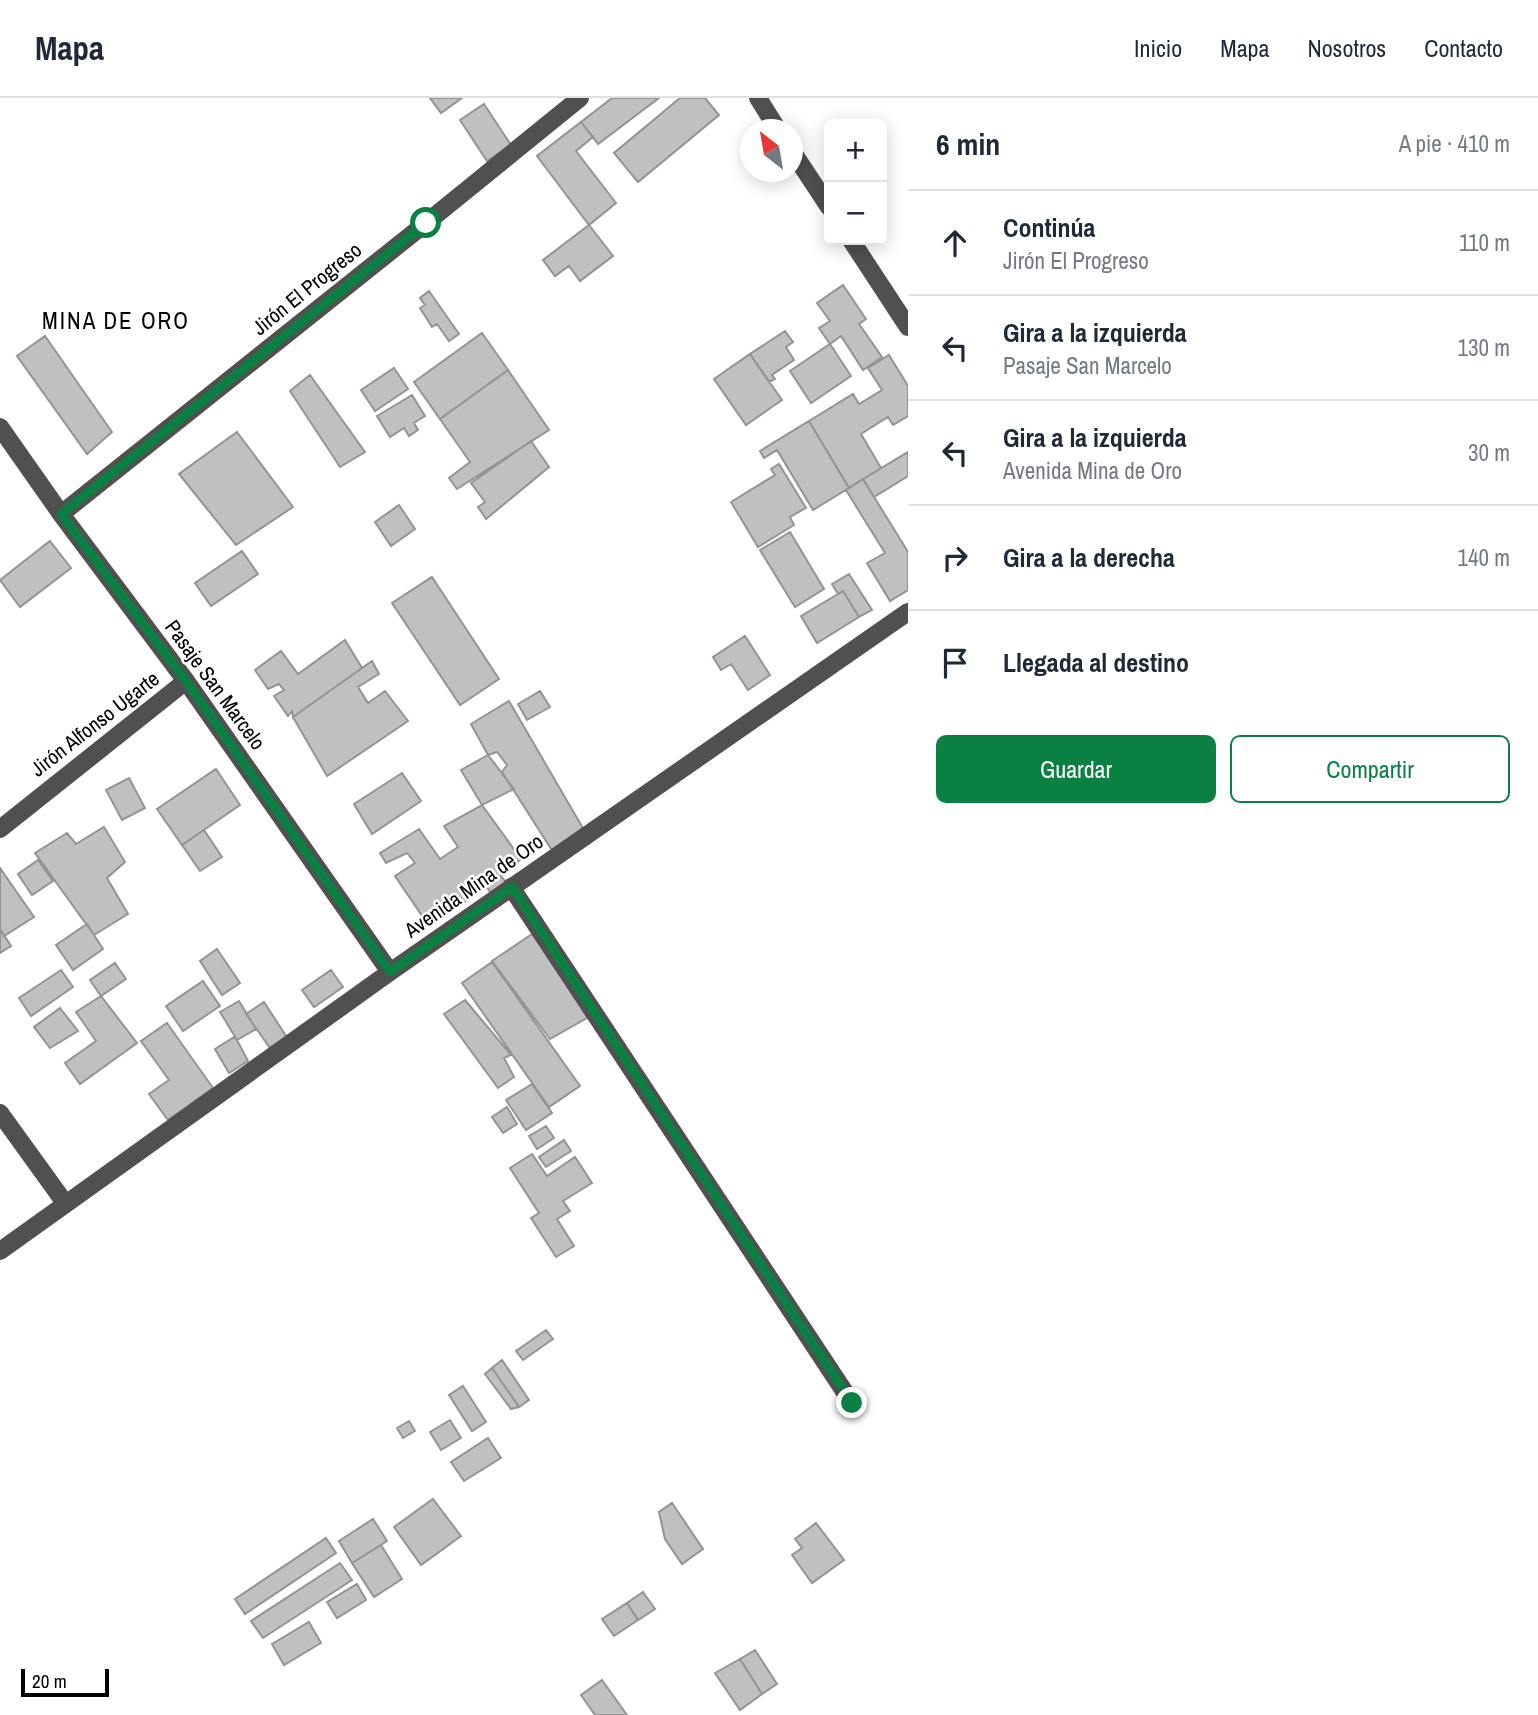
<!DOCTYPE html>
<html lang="es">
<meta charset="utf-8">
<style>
body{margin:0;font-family:"Archivo Narrow",sans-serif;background:#f2f2f3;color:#1f2937}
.controls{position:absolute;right:21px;top:21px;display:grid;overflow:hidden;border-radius:10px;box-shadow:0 4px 18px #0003}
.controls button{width:63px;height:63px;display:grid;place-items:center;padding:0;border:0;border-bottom:2px solid #e0e1e3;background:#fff;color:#1f2937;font:35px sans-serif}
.compass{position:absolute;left:740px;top:21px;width:63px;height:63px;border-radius:50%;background:#fff;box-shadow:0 4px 18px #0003;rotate:329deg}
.scale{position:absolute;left:21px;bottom:18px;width:88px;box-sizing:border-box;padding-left:7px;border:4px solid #000;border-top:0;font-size:19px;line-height:24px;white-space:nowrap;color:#000;-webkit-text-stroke:5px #fff;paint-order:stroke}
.stop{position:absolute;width:21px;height:21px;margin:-16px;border:5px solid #0b8043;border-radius:50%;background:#fff}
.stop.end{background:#0b8043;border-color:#fff;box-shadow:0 2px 7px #0008}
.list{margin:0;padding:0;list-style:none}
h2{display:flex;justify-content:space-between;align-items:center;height:91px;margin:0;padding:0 28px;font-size:30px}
h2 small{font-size:23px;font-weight:400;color:#747a83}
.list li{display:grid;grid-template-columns:46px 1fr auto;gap:21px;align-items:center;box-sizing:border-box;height:105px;padding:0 28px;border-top:2px solid #e0e1e3}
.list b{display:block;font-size:26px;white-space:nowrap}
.list p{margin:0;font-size:23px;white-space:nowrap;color:#747a83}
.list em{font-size:23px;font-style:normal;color:#747a83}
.actions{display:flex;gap:14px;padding:21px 28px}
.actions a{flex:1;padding:16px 0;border:2px solid #0b8043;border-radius:10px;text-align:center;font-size:24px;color:#0b8043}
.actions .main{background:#0b8043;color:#fff}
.icon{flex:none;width:38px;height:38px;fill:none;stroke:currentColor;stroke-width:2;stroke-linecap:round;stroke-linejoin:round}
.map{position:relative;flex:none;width:908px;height:1617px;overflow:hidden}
header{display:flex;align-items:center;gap:42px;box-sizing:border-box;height:98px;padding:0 35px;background:#fff;border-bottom:2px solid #e0e1e3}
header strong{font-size:33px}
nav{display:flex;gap:38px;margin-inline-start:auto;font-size:24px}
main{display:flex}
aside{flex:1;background:#fff}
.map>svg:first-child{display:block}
.building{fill:#c0c0c0;stroke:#949494;stroke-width:2}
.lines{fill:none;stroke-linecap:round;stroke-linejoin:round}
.minor{stroke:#505050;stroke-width:18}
.route{stroke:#0b8043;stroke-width:9}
.labels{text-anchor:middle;stroke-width:5;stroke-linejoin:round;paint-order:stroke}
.street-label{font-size:21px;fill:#000;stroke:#fff}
.neighbourhood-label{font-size:23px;letter-spacing:2px;fill:#000;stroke:#fff}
</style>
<header>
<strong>Mapa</strong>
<nav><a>Inicio</a><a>Mapa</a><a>Nosotros</a><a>Contacto</a></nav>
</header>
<main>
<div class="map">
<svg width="908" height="1617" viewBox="0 0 908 1617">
<rect width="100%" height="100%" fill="#fff"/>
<!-- building -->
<path class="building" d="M430,0H462L441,15Z
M612,0H659L598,46L581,24Z
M680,0H705L719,17L638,84L614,55Z
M484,6L511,47L487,63L460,22Z
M581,24L593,39L576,53L616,105L589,127L537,58Z
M589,127L613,158L580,183L569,168L555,178L543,162Z
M843,187L866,221L859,226L882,259L863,272L841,238L830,246L819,230L830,223L817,205Z
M429,193L459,236L449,243L437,226L432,229L420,210L425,207L420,200Z
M785,233L793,244L786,249L794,262L772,277L775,281L769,284L750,256Z
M482,235L508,272L440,321L414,284Z
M45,238L112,334L87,356L17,258Z
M830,246L851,278L811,305L790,273Z
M750,256L782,302L746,327L714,281Z
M889,257L908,288V318L893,327L888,319L861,336L881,370L849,390L809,323L853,296L859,306L882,292L868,270Z
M394,270L408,291L375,313L361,292Z
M508,272L549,332L457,391L449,380L470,364L440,321Z
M310,277L365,354L340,369L290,293Z
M412,297L425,318L414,325L418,332L409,338L404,330L390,339L377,318Z
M809,323L849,390L813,412L777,352L764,360L760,353Z
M237,334L293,409L236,447L179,376Z
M531,343L549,369L486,421L478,409L485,404L471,385Z
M908,354V378L874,399L863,381Z
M779,366L806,410L790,419L794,427L758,449L731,404L775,377L771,371Z
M863,381L908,454V492L890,503L867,465L885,455L846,392Z
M399,407L415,431L391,448L375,424Z
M790,434L824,491L795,509L760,452Z
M50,443L71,470L20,509L0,482Z
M242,453L258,476L211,508L195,485Z
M849,476L872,512L859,519L843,493L838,496L832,486Z
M432,479L499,581L460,607L392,505Z
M843,493L859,519L817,545L801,518Z
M745,538L770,577L748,592L731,566L721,572L713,559Z
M345,542L362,570L293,619L292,613L288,618L274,598L284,592L279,586L268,591L255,572L281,553L298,576Z
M372,563L379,576L358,589L368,605L385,593L408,623L327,678L293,619Z
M540,593L550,609L527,622L518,606Z
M509,603L584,732L553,754L502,674L507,667L497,654L488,657L471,626Z
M488,657L514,691L482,707L461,672Z
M216,671L240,707L182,747L157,711Z
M402,675L421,703L372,736L354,706Z
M129,680L145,710L122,722L106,692Z
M482,707L521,761L501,778L509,788L493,799L487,789L429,828L395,778L415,765L407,755L386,765L380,755L419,731L440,761L458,749L444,728Z
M104,729L125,764L107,780L128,816L94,837L35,755L67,735L76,746Z
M204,732L222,759L200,773L182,747Z
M38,762L53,783L32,797L18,776Z
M0,770L34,819L4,838L0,831Z
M87,826L103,851L73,872L56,847Z
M0,831L11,848L0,855Z
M535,834L594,916L550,941L492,863Z
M217,851L240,885L222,897L200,863Z
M492,864L580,988L549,1009L462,885Z
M115,865L126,881L101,898L90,882Z
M61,872L73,889L31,918L19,900Z
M331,872L343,889L314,909L302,892Z
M203,883L220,908L183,933L166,908Z
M101,898L137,945L80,986L65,965L96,943L76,914Z
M465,902L511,957L504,960L514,979L498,990L444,916Z
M239,903L256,931L237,942L220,914Z
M264,904L288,941L272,953L246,916Z
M60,910L78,933L50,950L34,929Z
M167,925L213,990L168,1022L149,996L169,982L141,943Z
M234,939L237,942L248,963L229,975L215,951Z
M532,986L552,1015L526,1032L506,1002Z
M507,1009L517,1026L503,1035L492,1019Z
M546,1028L554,1040L537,1051L529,1038Z
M564,1042L571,1053L546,1069L539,1059Z
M532,1056L547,1078L575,1059L592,1085L563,1103L570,1113L557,1121L574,1148L556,1159L531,1120L539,1115L510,1070Z
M546,1232L553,1241L523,1262L516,1253Z
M502,1262L529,1302L519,1309L492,1270Z
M492,1270L519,1309L511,1311L485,1276Z
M463,1288L486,1324L472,1333L449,1297Z
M450,1322L461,1340L441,1352L430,1334Z
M409,1323L415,1333L403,1340L397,1330Z
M488,1340L501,1360L464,1383L451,1364Z
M433,1401L461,1438L421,1467L394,1429Z
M672,1405L703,1451L682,1466L665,1441L659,1414Z
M373,1421L387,1443L352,1465L339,1443Z
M816,1425L844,1462L812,1485L792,1457L802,1450L795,1441Z
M326,1440L336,1455L245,1516L235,1501Z
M381,1447L402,1481L374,1499L352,1465Z
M340,1465L352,1482L263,1540L251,1523Z
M357,1486L366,1502L337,1520L327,1504Z
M643,1494L655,1511L638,1522L627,1505Z
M627,1505L638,1522L614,1538L602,1521Z
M309,1524L321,1545L284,1567L272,1546Z
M755,1552L777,1586L762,1596L740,1561Z
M740,1561L762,1596L740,1612L715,1575Z
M602,1582L627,1617H595L581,1597Z"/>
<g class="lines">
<!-- minor -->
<path class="minor" d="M758,0L778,32
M792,53L829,109
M851,142L908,229
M0,329L61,416L186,583L390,874
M61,416L426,125L580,0
M0,731L186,583
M511,789L852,1305
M0,1015L65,1105
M0,1153L390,874L908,514"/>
</g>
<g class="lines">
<!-- route -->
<path class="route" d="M426,125L61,416L186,583L390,874L512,789L852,1305"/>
</g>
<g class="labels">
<!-- street labels -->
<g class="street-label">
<text transform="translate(307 191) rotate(-39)" y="7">Jirón El Progreso</text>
<text transform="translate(215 587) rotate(54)" y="7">Pasaje San Marcelo</text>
<text transform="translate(95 626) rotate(-38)" y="7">Jirón Alfonso Ugarte</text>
<text transform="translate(474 788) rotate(-35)" y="7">Avenida Mina de Oro</text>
</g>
<!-- neighbourhood labels -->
<g class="neighbourhood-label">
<text x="116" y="231">MINA DE ORO</text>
</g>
</g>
</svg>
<div class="controls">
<button>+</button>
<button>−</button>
</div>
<svg class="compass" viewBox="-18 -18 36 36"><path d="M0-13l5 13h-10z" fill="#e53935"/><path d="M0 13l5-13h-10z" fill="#747a83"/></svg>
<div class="scale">20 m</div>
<div class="stop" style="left:426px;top:125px"></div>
<div class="stop end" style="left:852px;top:1305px"></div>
</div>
<aside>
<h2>6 min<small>A pie · 410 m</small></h2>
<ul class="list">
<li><svg class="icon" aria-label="ahead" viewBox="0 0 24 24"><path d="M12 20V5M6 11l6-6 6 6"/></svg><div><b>Continúa</b><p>Jirón El Progreso</p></div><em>110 m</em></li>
<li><svg class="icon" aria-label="left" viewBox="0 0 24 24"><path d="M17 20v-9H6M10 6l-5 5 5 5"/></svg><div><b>Gira a la izquierda</b><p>Pasaje San Marcelo</p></div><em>130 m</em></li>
<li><svg class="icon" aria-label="left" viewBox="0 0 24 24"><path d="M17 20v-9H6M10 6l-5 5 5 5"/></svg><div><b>Gira a la izquierda</b><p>Avenida Mina de Oro</p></div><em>30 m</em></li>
<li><svg class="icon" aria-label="right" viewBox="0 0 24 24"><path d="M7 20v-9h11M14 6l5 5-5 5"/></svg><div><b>Gira a la derecha</b></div><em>140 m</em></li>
<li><svg class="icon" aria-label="arrive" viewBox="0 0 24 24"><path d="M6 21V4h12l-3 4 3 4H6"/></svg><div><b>Llegada al destino</b></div></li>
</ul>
<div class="actions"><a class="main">Guardar</a><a>Compartir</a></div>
</aside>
</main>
